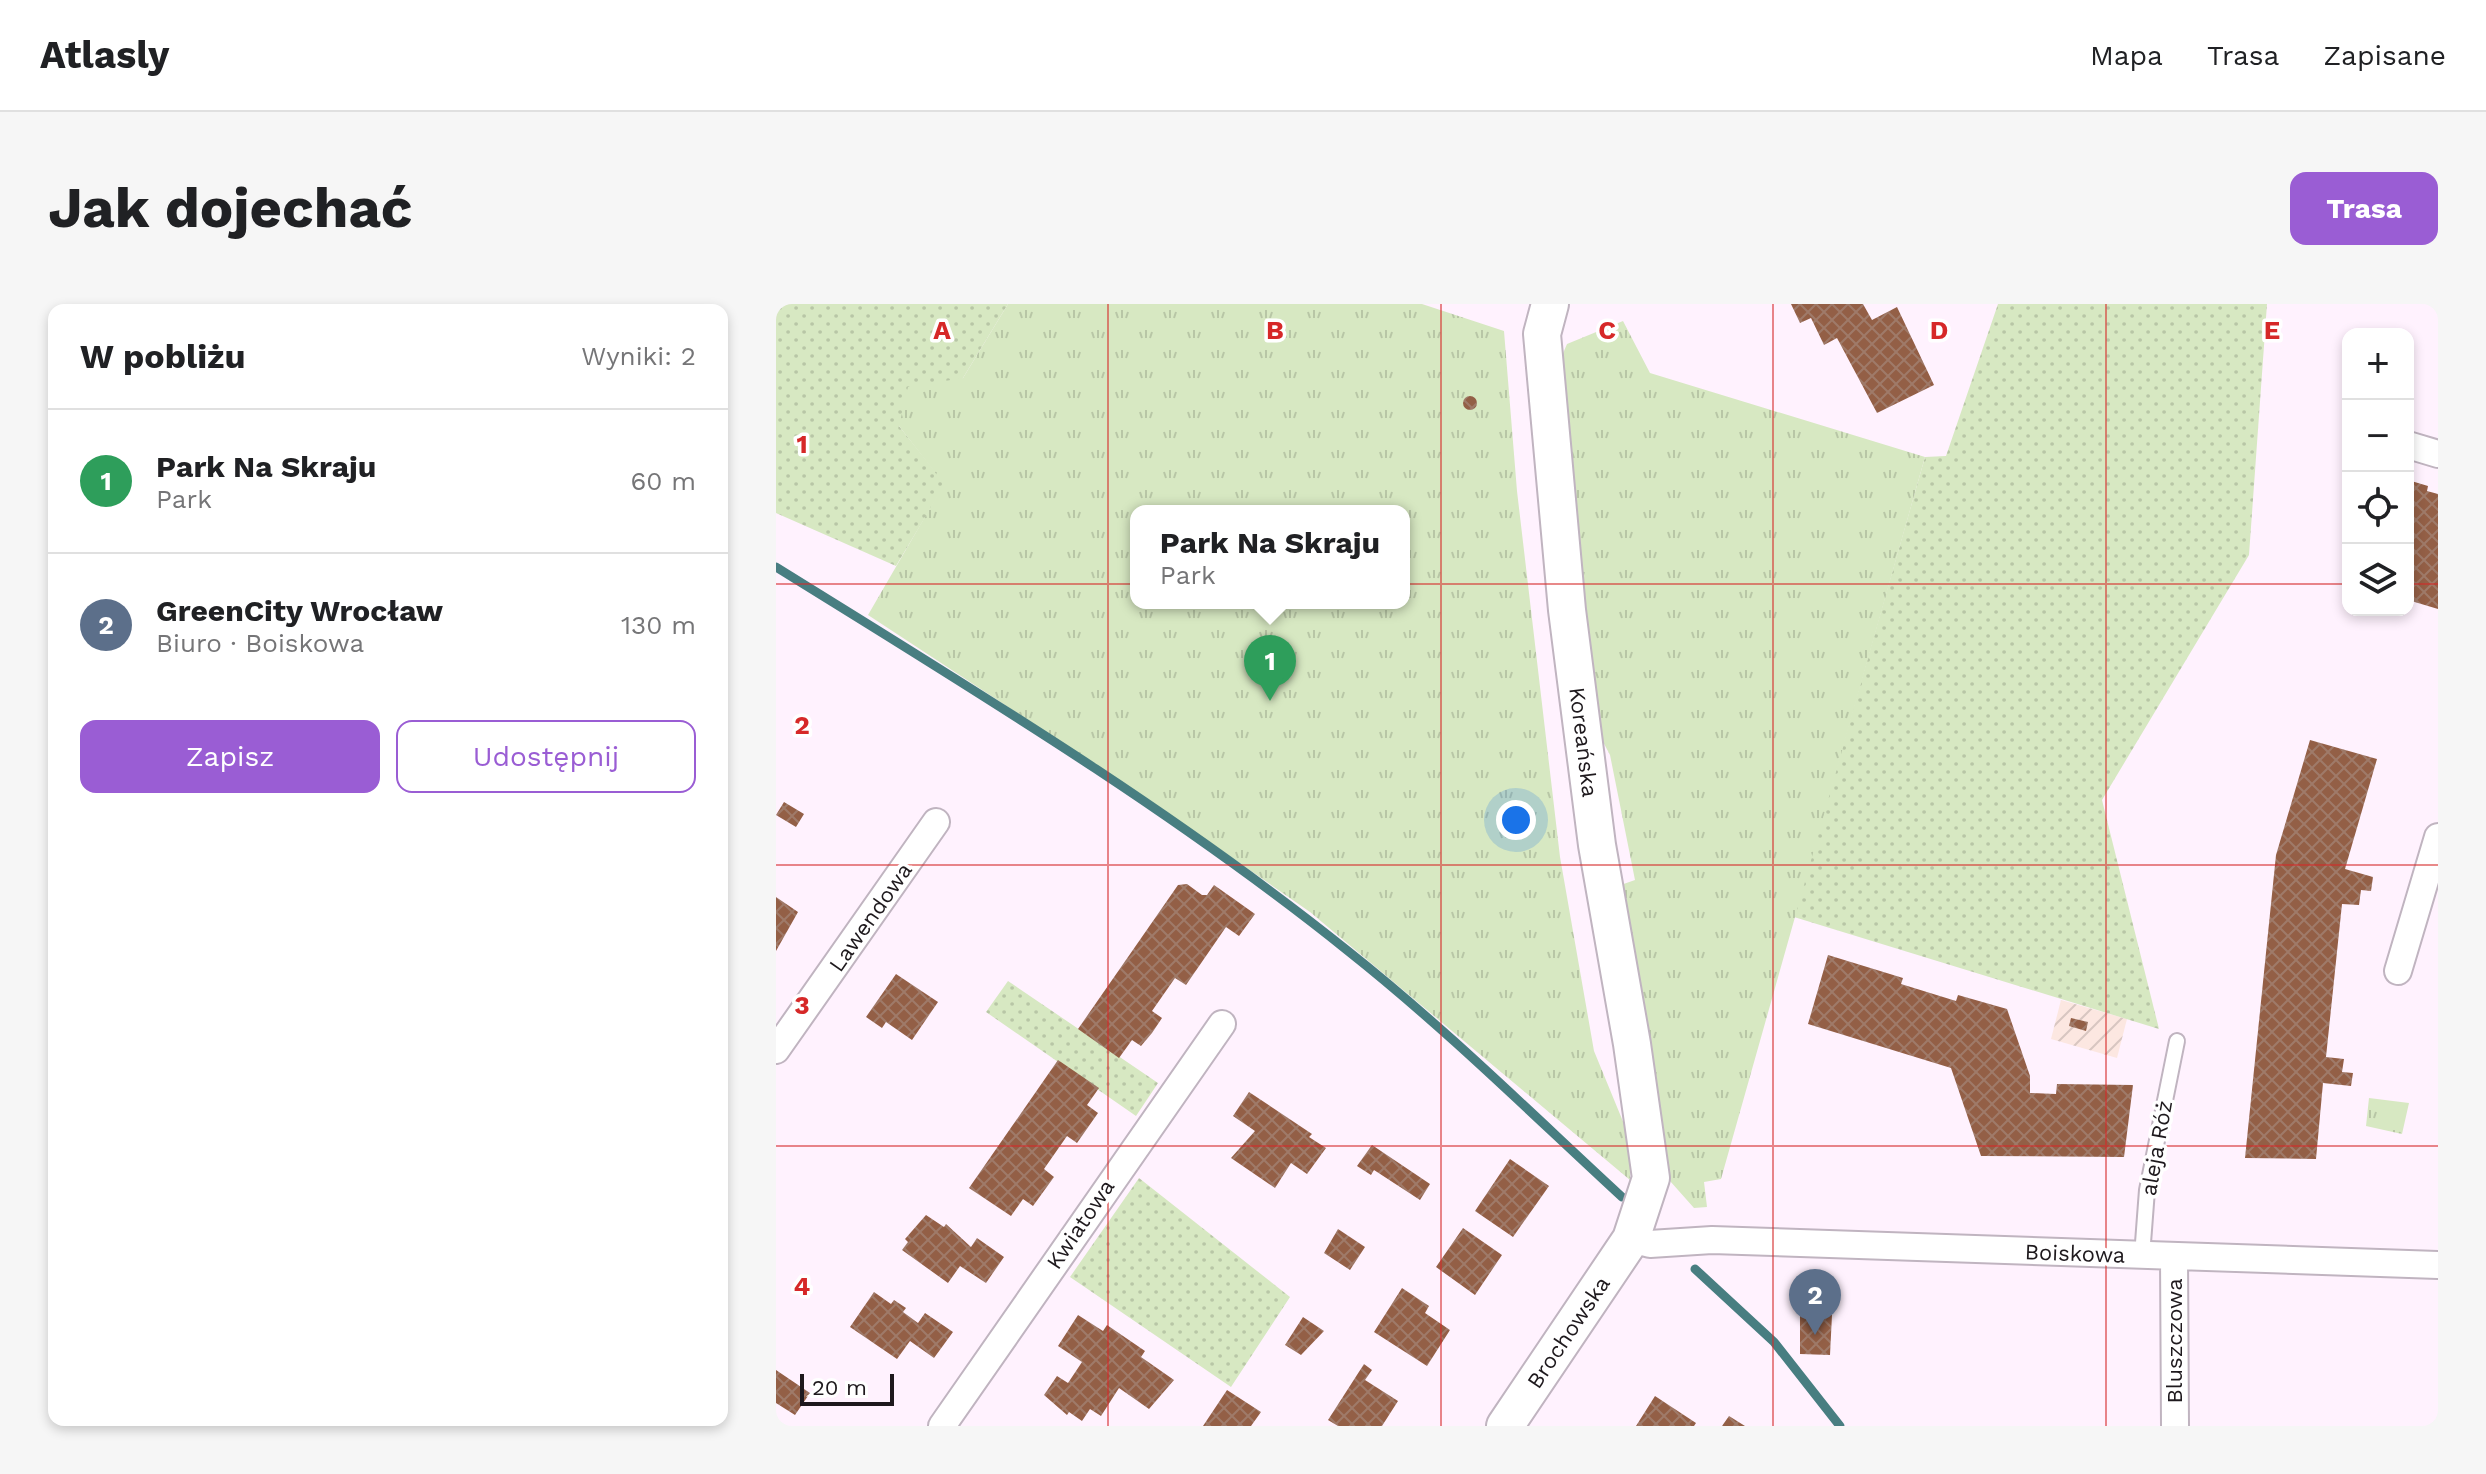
<!DOCTYPE html>
<html lang="pl">
<meta charset="utf-8">
<style>
body{margin:0;font-family:"Work Sans",sans-serif;background:#f6f6f6;color:#202124}
.controls{position:absolute;right:24px;top:24px;display:grid;overflow:hidden;border-radius:16px;box-shadow:0 4px 12px #0003}
.controls button{width:72px;height:72px;display:grid;place-items:center;padding:0;border:0;border-bottom:2px solid #e0e0e0;background:#fff;color:#202124;font:40px sans-serif}
.scale{position:absolute;left:24px;bottom:20px;width:94px;box-sizing:border-box;padding-left:8px;border:4px solid #1e191d;border-top:0;font-size:22px;line-height:28px;white-space:nowrap;color:#1e191d;-webkit-text-stroke:6px #fff;paint-order:stroke}
.you{position:absolute;left:740px;top:516px;width:28px;height:28px;margin:-20px;border:6px solid #fff;border-radius:50%;background:#1a73e8;box-shadow:0 0 0 12px #1a73e833}
.badge{display:grid;place-items:center;width:52px;height:52px;border-radius:50%;background:#9a5dd4;color:#fff;font-size:26px;font-weight:700}
.pin{position:absolute;translate:-50% -66px;filter:drop-shadow(0 2px 4px #0008)}
.pin::after{content:'';position:absolute;top:42px;width:28px;height:24px;background:inherit;clip-path:polygon(0 0,100% 0,50% 100%)}
.popup{position:absolute;left:354px;top:201px;width:280px;height:104px;box-sizing:border-box;display:grid;place-content:center;border-radius:16px;background:#fff;filter:drop-shadow(0 2px 6px #0005);font-size:26px;white-space:nowrap;color:#757577}
.popup b{font-size:30px;color:#202124}
.popup::after{content:'';position:absolute;left:50%;top:100%;margin-left:-16px;border:16px solid transparent;border-top-color:#fff}
.list{margin:0;padding:0;list-style:none}
h2{display:flex;justify-content:space-between;align-items:center;height:104px;margin:0;padding:0 32px;font-size:34px}
h2 small{font-size:26px;font-weight:400;color:#757577}
.list li{display:grid;grid-template-columns:52px 1fr auto;gap:24px;align-items:center;box-sizing:border-box;height:144px;padding:0 32px;border-top:2px solid #e0e0e0}
.list b{display:block;font-size:30px;white-space:nowrap}
.list p{margin:0;font-size:26px;white-space:nowrap;color:#757577}
.list em{font-size:26px;font-style:normal;color:#757577}
.actions{display:flex;gap:16px;padding:24px 32px}
.actions a{flex:1;padding:18px 0;border:2px solid #9a5dd4;border-radius:16px;text-align:center;font-size:28px;color:#9a5dd4}
.actions .main{background:#9a5dd4;color:#fff}
.icon{flex:none;width:44px;height:44px;fill:none;stroke:currentColor;stroke-width:2;stroke-linecap:round;stroke-linejoin:round}
.map{position:relative;flex:none;width:1662px;height:1122px;overflow:hidden;border-radius:16px}
header{display:flex;align-items:center;gap:48px;box-sizing:border-box;height:112px;padding:0 40px;background:#fff;border-bottom:2px solid #e0e0e0}
header strong{font-size:38px}
nav{display:flex;gap:44px;margin-inline-start:auto;font-size:28px}
.intro{display:flex;align-items:center;justify-content:space-between;box-sizing:border-box;height:192px;padding:0 48px}
h1{margin:0;font-size:56px}
.button{padding:20px 36px;border-radius:16px;background:#9a5dd4;color:#fff;font-size:28px;font-weight:700}
main{display:flex;gap:48px;padding:0 48px}
aside{flex:1;background:#fff;border-radius:16px;box-shadow:0 4px 12px #0003}
.map>svg:first-child{display:block}
.industrial{fill:url(#industrial-furrows)}
.grass{fill:url(#grass-dots)}
.park{fill:url(#park-tufts);fill-rule:evenodd}
.lines{fill:none;stroke-linecap:round;stroke-linejoin:round}
.stream{stroke:#487e81;stroke-width:9}
.building{fill:url(#building-cross-hatch)}
.lane-casing{stroke:#c0b4c0;stroke-width:18}
.street-casing{stroke:#c0b4c0;stroke-width:30}
.secondary-casing{stroke:#c0b4c0;stroke-width:40}
.lane{stroke:#fff;stroke-width:14}
.street{stroke:#fff;stroke-width:26}
.secondary{stroke:#fff;stroke-width:36}
.grid{fill:none;stroke:#d62828;stroke-width:2;stroke-opacity:0.55}
.labels{text-anchor:middle;stroke-width:7;stroke-linejoin:round;paint-order:stroke}
.street-label{font-size:22px;fill:#1e191d;stroke:#fff}
.grid-label{font-size:26px;text-anchor:middle;font-weight:bold;fill:#d62828;stroke:#fff;stroke-width:7;stroke-linejoin:round;paint-order:stroke}
</style>
<header>
<strong>Atlasly</strong>
<nav><a>Mapa</a><a>Trasa</a><a>Zapisane</a></nav>
</header>
<div class="intro"><h1>Jak dojechać</h1><a class="button">Trasa</a></div>
<main>
<aside>
<h2>W pobliżu<small>Wyniki: 2</small></h2>
<ul class="list">
<li><span class="badge" style="background:#2e9e5b">1</span><div><b>Park Na Skraju</b><p>Park</p></div><em>60 m</em></li>
<li><span class="badge" style="background:#5c6f8a">2</span><div><b>GreenCity Wrocław</b><p>Biuro · Boiskowa</p></div><em>130 m</em></li>
</ul>
<div class="actions"><a class="main">Zapisz</a><a>Udostępnij</a></div>
</aside>
<div class="map">
<svg width="1662" height="1122" viewBox="0 0 1662 1122">
<defs>
<pattern id="industrial-furrows" width="10" height="10" patternUnits="userSpaceOnUse" patternTransform="scale(2)"><rect width="10" height="10" fill="#fce7e1"/><path d="M-1 1l2-2M0 10L10 0M9 11l2-2" fill="none" stroke="#d8c6c1"/></pattern>
<pattern id="grass-dots" width="8" height="8" patternUnits="userSpaceOnUse" patternTransform="scale(2)"><rect width="8" height="8" fill="#d7e8c2"/><path d="M2 2h.1M6 6h.1" fill="none" stroke="#b8c6a6" stroke-width="1.8" stroke-linecap="round"/></pattern>
<pattern id="park-tufts" width="24" height="20" patternUnits="userSpaceOnUse" patternTransform="scale(2)"><rect width="24" height="20" fill="#d7e8c2"/><path d="M3 7l-1-3M5 7V3M7 7l1-3M15 17l-1-3M17 17v-4M19 17l1-3" fill="none" stroke="#b8c6a6"/></pattern>
<pattern id="building-cross-hatch" width="8" height="8" patternUnits="userSpaceOnUse" patternTransform="scale(2)"><rect width="8" height="8" fill="#935f46"/><path d="M0 0l8 8M0 8l8-8" fill="none" stroke="#9f7a69"/></pattern>
</defs>
<rect width="100%" height="100%" fill="#fff2fe"/>
<!-- industrial -->
<path class="industrial" d="M1285,696L1351,715L1341,754L1275,735Z"/>
<!-- grass -->
<path class="grass" d="M0,0H232L187,74L123,122L169,180L120,262L0,209Z
M1222,0H1491L1473,251L1326,496L1383,725L1018,613L1149,153L1170,152Z
M232,677L382,779L360,812L210,708Z
M363,874L514,993L455,1083L294,973Z"/>
<!-- park -->
<path class="park" d="M232,0H646L728,27L741,187L784,553L818,747L855,837L854,876L534,608L354,483L92,311L168,180L123,122L132,83L187,74ZM360,207H628V299H360Z
M847,17L874,69L1149,153L945,875L928,878L931,903L918,904L894,877L839,583L859,576L834,451L816,417L782,61L791,40Z
M1593,794L1633,799L1626,830L1590,822Z"/>
<g class="lines">
<!-- stream -->
<path class="stream" d="M0,263C193,383 394,504 572,647C668,723 756,810 846,893
M919,965L998,1038L1064,1122"/>
</g>
<!-- building -->
<path class="building" d="M1015,0H1087L1096,16L1121,3L1158,81L1101,109L1061,34L1048,41L1035,14L1024,19Z
M687 99a7 7 0 1 1 14 0a7 7 0 1 1-14 0Z
M1632,176L1652,182L1651,187L1662,190V305L1632,296Z
M1534,436L1601,455L1569,565L1597,573L1595,587L1585,586L1583,601L1566,600L1550,753L1568,755L1566,768L1577,769L1575,782L1547,779L1540,855L1469,854L1500,551Z
M8,498L28,510L20,523L0,511Z
M411,580L426,591H431L438,581L479,610L463,632L450,623L410,681L399,674L376,707L386,714L376,729L365,742L356,736L343,754L302,725L402,581Z
M0,593L22,608L0,647Z
M1052,651L1127,674L1125,680L1180,697L1182,691L1231,705L1254,772V789L1280,790L1281,780L1357,781L1348,853L1205,852L1175,764L1032,720Z
M120,670L162,698L136,736L110,718L106,724L90,713Z
M1295,714L1312,718L1310,727L1293,722Z
M282,756L323,784L311,801L322,809L301,839L291,832L268,865L278,873L257,902L247,895L235,912L193,884Z
M473,788L536,830L533,833L550,844L531,870L515,859L499,884L455,854L479,827L457,812Z
M596,841L654,880L644,896L598,866L595,871L581,862Z
M734,855L773,882L737,933L699,907Z
M150,911L168,923L170,920L195,943L201,934L228,953L210,979L184,962L172,979L126,946L132,938L129,935Z
M687,924L726,951L699,991L660,963Z
M562,925L589,943L574,966L548,949Z
M626,984L653,1002L649,1009L674,1026L651,1062L598,1028Z
M98,988L115,1000L118,996L130,1004L127,1008L142,1019L149,1009L177,1028L158,1054L134,1037L121,1055L74,1023Z
M1024,1010L1056,1011L1054,1051L1024,1050Z
M302,1011L327,1027L331,1021L369,1047L365,1053L398,1076L373,1105L343,1084L325,1112L314,1105L306,1117L293,1108L291,1111L268,1091L281,1072L292,1079L306,1058L282,1042Z
M527,1013L548,1027L525,1051L509,1041Z
M588,1060L596,1066L589,1076L622,1097L606,1122H562L552,1116Z
M0,1066L34,1089L19,1111L0,1099Z
M451,1086L485,1108L475,1122H427Z
M879,1092L920,1119L918,1122H860Z
M953,1112L969,1122H946Z"/>
<g class="lines">
<!-- lane casing -->
<g class="lane-casing">
<path id="lane" d="M1366,952L1371,886L1401,737"/>
</g>
<!-- street casing -->
<g class="street-casing">
<path id="street" d="M1632,141L1662,150
M1622,667L1662,533
M0,746L160,518
M855,935L874,940L936,936L1662,961
M1398,953L1399,1122
M166,1122L446,720"/>
</g>
<!-- secondary casing -->
<g class="secondary-casing">
<path id="secondary" d="M729,1122L855,935L875,874L856,740L821,541L791,306L766,30L774,0"/>
</g>
<!-- lane -->
<use href="#lane" class="lane"/>
<!-- street -->
<use href="#street" class="street"/>
<!-- secondary -->
<use href="#secondary" class="secondary"/>
</g>
<!-- grid -->
<path class="grid" d="M332,0V1122M665,0V1122M997,0V1122M1330,0V1122M0,280H1572M1632,280H1662M0,561H1662M0,842H1662"/>
<g class="labels">
<!-- street labels -->
<g class="street-label">
<text transform="translate(808 438) rotate(83)" y="8">Koreańska</text>
<text transform="translate(94 613) rotate(-55)" y="8">Lawendowa</text>
<text transform="translate(1380 844) rotate(-80)" y="8">aleja Róż</text>
<text transform="translate(304 920) rotate(-56)" y="8">Kwiatowa</text>
<text transform="translate(1299 949) rotate(2)" y="8">Boiskowa</text>
<text transform="translate(792 1028) rotate(-56)" y="8">Brochowska</text>
<text transform="translate(1398 1037) rotate(-90)" y="8">Bluszczowa</text>
</g>
</g>
<g class="grid-label">
<text x="166" y="35">A</text>
<text x="499" y="35">B</text>
<text x="831" y="35">C</text>
<text x="1163" y="35">D</text>
<text x="1496" y="35">E</text>
<text x="26" y="149">1</text>
<text x="26" y="430">2</text>
<text x="26" y="710">3</text>
<text x="26" y="991">4</text>
</g>
</svg>
<div class="controls">
<button>+</button>
<button>−</button>
<button><svg class="icon" aria-label="locate" viewBox="0 0 24 24"><circle cx="12" cy="12" r="6"/><path d="M12 2v4M12 18v4M2 12h4M18 12h4"/></svg></button>
<button><svg class="icon" aria-label="layers" viewBox="0 0 24 24"><path d="M12 4l9 5-9 5-9-5zM3 14l9 5 9-5"/></svg></button>
</div>
<div class="scale">20 m</div>
<div class="you"></div>
<div class="pin badge" style="left:494px;top:397px;background:#2e9e5b">1</div>
<div class="popup"><b>Park Na Skraju</b>Park</div>
<div class="pin badge" style="left:1039px;top:1031px;background:#5c6f8a">2</div>
</div>
</main>
